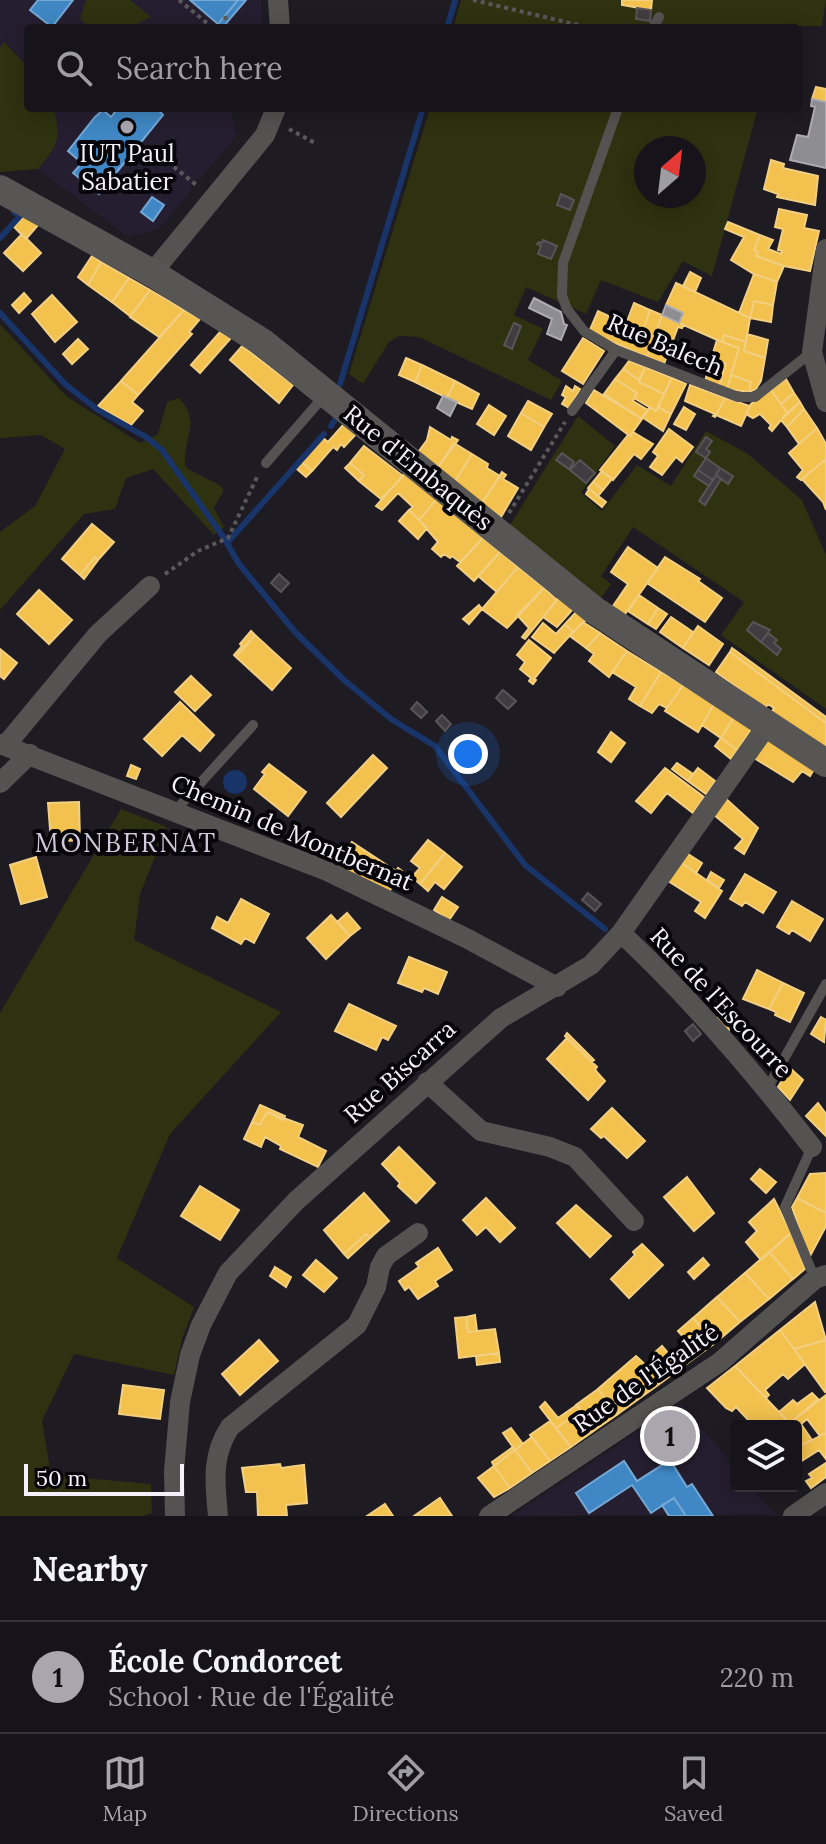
<!DOCTYPE html>
<meta charset="utf-8">
<style>
body{margin:0;font-family:Lora,serif;background:#232127;color:#f1f3f6}
.controls{position:absolute;right:24px;bottom:24px;display:grid;overflow:hidden;border-radius:8px;box-shadow:0 4px 20px #0003}
.controls button{width:72px;height:72px;display:grid;place-items:center;padding:0;border:0;border-bottom:2px solid #353339;background:#16141a;color:#f1f3f6;font:40px sans-serif}
.compass{position:absolute;left:634px;top:136px;width:72px;height:72px;border-radius:50%;background:#16141a;box-shadow:0 4px 20px #0003;rotate:28deg}
.scale{position:absolute;left:24px;bottom:20px;width:160px;box-sizing:border-box;padding-left:8px;border:4px solid #f4f1fa;border-top:0;font-size:22px;line-height:28px;white-space:nowrap;color:#f4f1fa;-webkit-text-stroke:6px #060509;paint-order:stroke}
.you{position:absolute;left:468px;top:754px;width:28px;height:28px;margin:-20px;border:6px solid #fff;border-radius:50%;background:#1a73e8;box-shadow:0 0 0 12px #1a73e833}
.badge{display:grid;place-items:center;width:52px;height:52px;border-radius:50%;background:#a9a6ae;color:#111;font-size:26px;font-weight:700}
.pin{position:absolute;translate:-50% -50%;border:4px solid #fff;box-shadow:0 2px 8px #0006}
.list{margin:0;padding:0;list-style:none}
h2{display:flex;justify-content:space-between;align-items:center;height:104px;margin:0;padding:0 32px;font-size:34px}
h2 small{font-size:26px;font-weight:400;color:#9e9ea2}
.list li{display:grid;grid-template-columns:52px 1fr auto;gap:24px;align-items:center;box-sizing:border-box;height:112px;padding:0 32px;border-top:2px solid #353339}
.list b{display:block;font-size:30px;white-space:nowrap}
.list p{margin:0;font-size:26px;white-space:nowrap;color:#9e9ea2}
.list em{font-size:26px;font-style:normal;color:#9e9ea2}
.icon{flex:none;width:44px;height:44px;fill:none;stroke:currentColor;stroke-width:2;stroke-linecap:round;stroke-linejoin:round}
.map{position:relative;flex:none;width:826px;height:1516px;overflow:hidden}
.search{position:absolute;background:#16141a;box-shadow:0 4px 20px #0003;left:24px;right:24px;top:24px;height:88px;display:flex;align-items:center;gap:20px;box-sizing:border-box;padding:0 28px;border-radius:8px;color:#9e9ea2;font-size:30px}
.sheet{height:216px;background:#16141a}
nav{display:flex;justify-content:space-around;align-items:center;box-sizing:border-box;height:112px;border-top:2px solid #353339;background:#16141a;font-size:22px;color:#9e9ea2}
nav a{display:grid;justify-items:center;gap:4px}
nav .on{color:#a9a6ae}
.map>svg:first-child{display:block}
.built{fill:#251e30}
.green{fill:#2e3210;fill-rule:evenodd}
.water{fill:#183468}
.homes{fill:#f2c14e;stroke:#f3cf82;stroke-width:2}
.schools{fill:#3f88c5;stroke:#75a8d5;stroke-width:2}
.industry{fill:#8d8d92;stroke:#acabb1;stroke-width:2}
.lines{fill:none;stroke-linecap:round;stroke-linejoin:round}
.stream{stroke:#183468;stroke-width:6}
.building{fill:#403c40;stroke:#585458;stroke-width:2}
.path{stroke:#5a5859;stroke-width:4;stroke-dasharray:4 4;stroke-linecap:butt}
.lane{stroke:#545352;stroke-width:10}
.street{stroke:#545352;stroke-width:20}
.secondary{stroke:#585655;stroke-width:28}
.poi-dot{fill:#a9a6ae;stroke:#060509;stroke-width:3}
.labels{text-anchor:middle;stroke-width:8;stroke-linejoin:round;paint-order:stroke}
.poi-label{font-size:24px;fill:#f4f1fa;stroke:#060509}
.street-label{font-size:24px;fill:#f4f1fa;stroke:#060509}
.neighbourhood-label{font-size:26px;letter-spacing:2px;fill:#cfc9db;stroke:#060509}
</style>
<div class="map">
<svg width="826" height="1516" viewBox="0 0 826 1516">
<rect width="100%" height="100%" fill="#1e1b22"/>
<!-- built -->
<path class="built" d="M0,0H261L263,28H28V108H231L236,136L200,179H195L191,184L192,189L159,229L128,237L38,169L16,118L0,106Z
M681,1403L736,1469V1486H750L774,1514L512,1516Z"/>
<!-- green -->
<path class="green" d="M86,0H130L151,17L130,28H90L80,19Z
M461,0H826L822,26L453,28Z
M4,42L28,67V108H53C63,138 57,147 38,169L0,172V47Z
M430,108H758L712,276L683,261L658,302L601,280L586,314L526,287L514,315L543,329L528,360L562,381L551,400L419,337L399,336L389,342L363,384L349,374ZM646,148H694V196H646Z
M0,324L66,396L140,443L158,434L167,402L179,398C202,423 183,437 185,466C196,476 218,481 224,490L214,508L224,527L214,535L153,469L126,478L115,509L84,514L0,610V532L35,506L65,449L41,435L0,438Z
M578,416L615,446L581,493L602,511L637,465L671,486L706,431L748,454L802,500L826,555V709L721,635L744,602L633,527L601,576L611,584L599,601L508,528Z
M121,809L167,827L140,894L134,940L281,1012L170,1134L117,1258L194,1307L182,1339L174,1375L74,1354L42,1421L51,1475L151,1484L152,1513L142,1516H0V1013Z"/>
<!-- water -->
<path class="water" d="M223 782a12 12 0 1 1 24 0a12 12 0 1 1-24 0Z"/>
<!-- homes -->
<path class="homes" d="M622,0H652L651,10L622,5Z
M816,87L826,89V102L812,99Z
M771,160L784,164L783,168L818,176L815,205L777,197L778,194L764,189Z
M779,209L807,215L804,228L819,231L810,271L784,266L756,256L758,252L754,250L760,235L773,240L768,249L781,254L782,251L778,250L783,229L775,227Z
M25,215L39,224L26,239L14,227Z
M728,222L760,235L754,250L758,252L756,256L784,266L777,282L754,274L731,260L744,237L725,229Z
M22,234L41,253L23,271L4,253Z
M92,256L101,262L88,285L78,277Z
M101,262L129,278L112,302L88,285Z
M690,272L701,278L695,292L683,286Z
M754,274L777,282L773,305L754,301L750,318L739,313Z
M129,278L150,290L130,316L112,302Z
M676,283L750,318L746,342L724,335L722,342L679,323L683,313L666,305Z
M150,290L184,310L159,337L130,317Z
M24,293L31,301L19,313L12,305Z
M52,295L77,322L55,342L32,314Z
M754,301L773,305L771,322L750,318Z
M634,303L650,310L642,332L654,337L647,357L589,332L598,311L626,324Z
M184,310L200,319L189,332L192,334L138,395L121,381Z
M650,310L662,315L654,337L642,332Z
M662,315L684,325L682,328L678,327L664,364L647,357Z
M220,332L231,338L200,373L191,365Z
M747,334L768,340L765,358L744,351Z
M724,335L746,342L744,351L765,358L761,381L756,389L749,392L751,382L731,375L739,348L722,342Z
M583,338L604,351L583,384L562,371Z
M78,339L88,349L72,364L63,354Z
M717,340L739,348L727,389L719,386L726,364L711,359Z
M242,346L293,385L279,403L230,360Z
M406,358L422,365L415,382L399,375Z
M711,359L726,364L719,386L705,381Z
M629,361L645,367L639,380L623,369Z
M422,365L455,381L447,398L415,382Z
M645,367L672,378L664,394L639,382Z
M623,369L639,380V382L664,394L656,411L634,398L637,393L615,379Z
M731,375L751,382L749,392L727,389Z
M672,378L686,384L671,414L658,407Z
M615,379L637,393L633,401L648,410L642,419L604,394Z
M786,379L794,393L781,404L771,390Z
M121,381L138,395L132,402L143,411L131,425L98,406Z
M455,381L479,394L472,409L447,398Z
M690,385L725,398L715,417L713,416L715,414L685,401Z
M566,386L573,391L575,386L580,389L569,408L562,404L566,397L562,395Z
M594,390L642,419L630,436L586,403Z
M771,390L787,413L772,431L769,428L771,425L760,414L753,418L746,414L751,404Z
M794,393L800,402L787,413L781,404Z
M725,398L750,406L741,426L716,415Z
M528,401L552,414L544,427L521,413Z
M800,402L804,409L787,427L781,420Z
M489,405L506,416L494,435L477,424Z
M650,407L656,411L658,407L671,414L663,431L642,417Z
M684,407L695,414L686,430L674,424Z
M804,409L817,428L799,444L787,427Z
M521,413L544,427L531,450L508,436Z
M344,424L356,434L344,447L341,444L337,450L333,447L312,471L302,462L323,438L328,442Z
M430,427L451,440L452,437L458,440L436,470L416,455L427,440Z
M817,428L826,444V459L801,480L797,477L803,470L789,453Z
M669,429L693,447L682,462L676,457L662,475L650,467L658,456L653,452Z
M633,432L653,444L641,459L634,454L613,480L600,470L628,435L630,436Z
M454,443L472,454L454,483L436,470Z
M364,446L403,476L381,499L359,481L364,475L350,463Z
M472,454L488,464L487,468L500,476L482,503L454,483Z
M826,459V510L823,502L802,479Z
M302,462L312,471L306,477L297,469Z
M350,463L364,475L359,481L345,468Z
M602,471L612,479L603,490L593,482Z
M502,472L506,475L503,479L518,488L501,517L482,503Z
M405,473L437,499L419,520L409,510L413,507L398,493L382,510L376,506Z
M593,482L603,490L598,496L588,488Z
M589,489L606,502L602,507L586,494Z
M437,499L483,538L460,562L452,556L450,558L444,554L441,557L432,549L438,542L419,520Z
M409,510L427,528L418,539L399,521Z
M92,524L114,542L98,560L95,557L80,575L62,559Z
M483,538L500,552L474,581L457,566Z
M628,547L658,568L623,617L611,609L628,584L611,572Z
M500,552L518,567L497,592L478,576Z
M95,557L98,560L84,579L80,575Z
M665,557L700,579L698,581L722,598L705,622L647,583Z
M518,567L544,588L507,628L482,609Z
M544,588L557,600L525,639L522,637L529,628L517,615Z
M39,590L72,620L49,644L17,614Z
M639,595L658,608L648,624L628,611Z
M559,597L573,609L557,627L543,617Z
M479,605L482,609L469,624L463,619Z
M658,608L667,614L656,629L648,624Z
M576,612L586,620L573,632L565,624Z
M671,617L693,632L683,648L660,632Z
M583,622L600,633L586,648L570,636Z
M543,623L556,634L565,624L573,632L554,653L532,637Z
M698,626L723,644L709,665L683,648Z
M251,631L255,635L236,657L234,655L242,646L240,644Z
M600,633L627,651L609,677L589,661L594,654L586,648Z
M255,635L291,668L272,690L236,657Z
M529,640L551,658L534,679L536,680L533,684L529,681L531,678L520,669L525,662L517,655Z
M732,648L826,717V723L730,652Z
M0,649L17,663L4,679L0,676Z
M627,651L661,672L640,706L629,699L636,687L612,672Z
M730,652L826,723V745L821,749L771,713L774,708L768,704L765,708L716,672Z
M661,672L683,685L667,708L659,704L652,713L640,706Z
M191,676L211,695L195,711L175,692Z
M683,685L714,704L698,732L665,711Z
M180,702L214,735L200,751L182,735L162,756L144,739Z
M714,704L734,717L721,738L702,725Z
M734,717L752,728L737,750L721,738Z
M611,732L625,743L611,762L598,752Z
M721,738L737,750L731,759L715,746Z
M768,738L814,769L810,776L802,771L793,782L754,758Z
M373,755L387,768L341,817L327,803Z
M677,763L693,774L688,781L672,769Z
M269,764L306,792L288,816L254,789L265,774L262,772Z
M131,765L140,769L136,779L127,776Z
M665,768L704,797L693,813L667,793L651,813L636,801Z
M698,768L715,781L706,794L688,781Z
M725,798L758,828L744,854L735,848L743,839L713,814Z
M79,802L80,840L51,842L48,803Z
M428,840L445,853L420,884L412,877L420,868L411,861Z
M321,841L333,848L326,859L314,853Z
M352,842L396,871L398,868L402,871L389,892L336,866Z
M685,852L702,863L696,873L679,861Z
M445,853L462,867L444,889L435,882L428,891L420,884Z
M36,857L47,897L21,904L10,865Z
M679,861L722,891L705,918L695,911L701,902L665,879Z
M711,872L724,880L719,888L707,880Z
M745,874L776,892L763,913L745,902L742,906L730,899Z
M442,897L458,907L449,920L434,910Z
M241,899L269,914L254,943L245,938L241,944L212,928L217,917L228,923Z
M792,901L823,919L810,941L792,930L789,934L777,927Z
M347,913L360,928L350,936L337,922Z
M331,915L350,936L326,959L307,938Z
M409,957L447,972L438,994L424,988L422,992L398,983Z
M757,970L783,983L769,1009L743,999Z
M783,983L804,993L790,1022L775,1015L776,1012L769,1009Z
M349,1004L396,1026L388,1040L382,1037L376,1050L335,1031Z
M724,1010L736,1023L728,1031L716,1019Z
M821,1017L826,1020L824,1042L811,1034Z
M567,1033L594,1060L592,1062L565,1036Z
M567,1038L597,1067L595,1070L605,1081L588,1100L547,1059Z
M790,1068L803,1080L790,1100L778,1087Z
M818,1103L826,1114V1136L806,1116Z
M260,1105L285,1116L284,1120L267,1112L260,1125L252,1122Z
M612,1108L645,1141L627,1158L604,1136L601,1138L591,1129Z
M267,1112L303,1125L298,1137L326,1151L318,1167L280,1149L281,1146L265,1137L261,1147L244,1139L252,1122L260,1125Z
M399,1147L435,1183L416,1203L398,1186L400,1183L382,1164Z
M760,1169L776,1182L766,1193L751,1179Z
M826,1173V1213L797,1198L810,1174Z
M687,1177L714,1213L694,1231L664,1197Z
M200,1186L239,1210L220,1240L181,1216Z
M364,1193L389,1221L370,1238L366,1234L344,1254L324,1230Z
M486,1198L515,1228L500,1242L486,1227L477,1235L463,1220Z
M797,1198L826,1213V1226L809,1258L792,1207Z
M774,1199L791,1233L761,1260L746,1242L757,1231L749,1222Z
M576,1205L611,1236L590,1257L557,1223Z
M791,1233L805,1269L793,1279L769,1252Z
M366,1234L370,1238L348,1258L344,1254Z
M642,1244L663,1265L629,1298L611,1279L635,1255L633,1252Z
M438,1248L452,1270L435,1281L438,1286L418,1299L409,1287L405,1290L399,1281L419,1267L416,1263Z
M769,1252L793,1279L769,1299L745,1273Z
M703,1258L709,1265L694,1279L688,1272Z
M316,1260L337,1278L324,1292L303,1275Z
M275,1267L291,1277L286,1287L270,1276Z
M745,1273L769,1299L740,1322L717,1297Z
M717,1297L740,1322L715,1343L693,1318Z
M815,1302L826,1340L794,1349L780,1330Z
M475,1315L477,1331L468,1332L466,1317Z
M466,1317L468,1332L495,1329L499,1353L459,1358L455,1318Z
M693,1318L715,1343L681,1368L670,1356L687,1341L678,1331Z
M780,1330L805,1364L788,1379L783,1374L765,1390L769,1395L766,1398L735,1366Z
M259,1340L278,1361L240,1395L222,1374Z
M826,1340V1391L825,1392L794,1349Z
M662,1346L681,1368L654,1388L643,1377L660,1359L654,1353Z
M499,1353L500,1362L477,1365L476,1356Z
M636,1356L650,1369L643,1377L654,1388L618,1414L598,1389Z
M735,1366L779,1412L790,1423L786,1426H754L736,1407L732,1411L726,1408L707,1388Z
M123,1385L164,1390L160,1419L119,1414Z
M598,1389L618,1414L595,1430L576,1405Z
M812,1393L818,1399L790,1423L779,1412L793,1400L797,1404Z
M826,1395V1433L820,1436L807,1419L801,1424L812,1440L796,1448V1426H786Z
M545,1402L558,1418L577,1405L581,1411L556,1428L540,1407Z
M581,1411L595,1430L571,1447L556,1428Z
M550,1421L571,1447L550,1461L530,1435Z
M511,1428L523,1444L515,1450L503,1433Z
M826,1433V1459L819,1450L800,1462L796,1458V1448Z
M532,1437L550,1461L532,1473L515,1450Z
M513,1447L515,1450L494,1466L492,1462Z
M515,1450L532,1473L510,1488L494,1466Z
M826,1463V1477L811,1488L806,1481L812,1478L809,1474Z
M280,1464L281,1468L304,1465L307,1503L286,1505L287,1516H258L257,1492H246L242,1468Z
M494,1466L510,1488L494,1497L478,1478Z
M440,1498L452,1516H414Z
M385,1504L393,1516H367Z"/>
<!-- schools -->
<path class="schools" d="M38,0H73L52,27L30,10Z
M190,0H238L218,24Z
M238,0H246L223,27L218,24Z
M118,108H157L163,115L99,194L73,173L82,163L68,151L95,117L103,110L111,117Z
M152,197L164,205L153,221L141,212Z
M670,1460L687,1487L692,1484L713,1516H686L674,1498L651,1513L632,1485L589,1513L576,1493L624,1461L637,1481Z
M674,1498L686,1516H669L662,1505Z"/>
<!-- industry -->
<path class="industry" d="M812,99L826,102V168L790,160L797,135L808,137L815,107L811,106Z
M534,298L561,312L564,324L567,325L561,340L547,334L552,319L529,308Z
M666,305L683,313L679,323L662,315Z
M443,396L457,402L450,416L437,408Z"/>
<g class="lines">
<!-- stream -->
<path class="stream" d="M447,28L455,1
M0,238L20,216L14,212
M0,313L65,384L98,410L146,437L162,450L224,538L239,564L295,632L344,680L391,719L435,746L525,865L605,929
M340,384L423,108
M331,426L338,415
M227,543L324,434"/>
</g>
<!-- building -->
<path class="building" d="M637,8L651,10L650,21L636,19Z
M561,194L574,200L570,210L557,205Z
M543,240L557,246L551,259L538,254L541,246L537,244L539,242L542,243Z
M514,323L521,326L512,349L504,345Z
M706,437L712,441L706,449L710,452L706,458L696,452Z
M562,453L574,462L569,469L556,460Z
M706,458L720,468L713,480L698,470Z
M580,460L595,473L586,483L570,470Z
M720,468L733,476L728,484L716,475Z
M698,470L713,480L709,486L694,476Z
M716,475L721,479L705,505L699,501Z
M279,574L289,583L281,592L271,583Z
M753,622L770,630L761,642L747,630Z
M768,633L777,640L774,643L781,649L777,655L761,642Z
M503,690L516,701L508,709L496,698Z
M417,702L427,712L421,718L411,709Z
M442,715L451,724L445,731L436,721Z
M588,893L601,904L595,911L582,900Z
M693,1024L701,1034L693,1041L685,1031Z"/>
<g class="lines">
<!-- path -->
<path class="path" d="M179,0L213,28
M473,0L591,28
M225,16L228,28
M289,129L315,143
M155,152L199,187
M509,513L565,422
M165,574L198,551L228,538L258,475"/>
<!-- lane -->
<path class="lane" d="M653,28L659,17
M618,108L563,263L562,296L567,309L584,331L616,350L738,397H755L812,352
M572,411L616,350
M266,463L325,395
M175,811L253,725
M767,1089L826,984
M812,1147L785,1207L815,1279"/>
<!-- street -->
<path class="street" d="M278,0L280,28
M826,249L812,352L826,402
M152,273L265,135L276,108
M0,744L327,871L466,938L557,987
M5,746L98,634L150,586
M0,783L30,754
M621,933C691,998 753,1071 812,1147
M427,1082L481,1131L550,1147L575,1157L634,1221
M175,1516L174,1471L180,1402L190,1355L201,1325L228,1273L296,1201L501,1018L591,965L621,933L768,724
M218,1516C215,1483 211,1456 230,1427L357,1325L376,1287L380,1267L386,1256L418,1233
M489,1516L720,1362L815,1279L826,1275
M793,1516L826,1493"/>
<!-- secondary -->
<path class="secondary" d="M0,189L152,273L262,342L594,610L826,763"/>
</g>
<!-- markers -->
<circle class="poi-dot" cx="127" cy="127" r="8"/>
<g class="labels">
<!-- poi labels -->
<g class="poi-label">
<text x="127" y="162">IUT Paul<tspan x="127" dy="28">Sabatier</tspan></text>
</g>
<!-- street labels -->
<g class="street-label">
<text transform="translate(665 345) rotate(23)" y="8">Rue Balech</text>
<text transform="translate(418 468) rotate(39)" y="8">Rue d'Embaquès</text>
<text transform="translate(292 833) rotate(23)" y="8">Chemin de Montbernat</text>
<text transform="translate(721 1003) rotate(47)" y="8">Rue de l'Escourre</text>
<text transform="translate(400 1072) rotate(-42)" y="8">Rue Biscarra</text>
<text transform="translate(646 1378) rotate(-35)" y="8">Rue de l'Égalité</text>
</g>
<!-- neighbourhood labels -->
<g class="neighbourhood-label">
<text x="126" y="852">MONBERNAT</text>
</g>
</g>
</svg>
<div class="controls">
<button><svg class="icon" aria-label="layers" viewBox="0 0 24 24"><path d="M12 4l9 5-9 5-9-5zM3 14l9 5 9-5"/></svg></button>
</div>
<svg class="compass" viewBox="-18 -18 36 36"><path d="M0-13l5 13h-10z" fill="#e53935"/><path d="M0 13l5-13h-10z" fill="#9e9ea2"/></svg>
<div class="scale">50 m</div>
<div class="you"></div>
<div class="pin badge" style="left:670px;top:1436px">1</div>
<div class="search"><svg class="icon" aria-label="search" viewBox="0 0 24 24"><circle cx="10" cy="10" r="6"/><path d="M15 15l6 6"/></svg>Search here</div>
</div>
<section class="sheet">
<h2>Nearby<small></small></h2>
<ul class="list">
<li><span class="badge">1</span><div><b>École Condorcet</b><p>School · Rue de l'Égalité</p></div><em>220 m</em></li>
</ul>
</section>
<nav>
<a class="on"><svg class="icon" aria-label="map" viewBox="0 0 24 24"><path d="M3 6l6-2 6 2 6-2v14l-6 2-6-2-6 2zM9 4v14M15 6v14"/></svg>Map</a>
<a><svg class="icon" aria-label="directions" viewBox="0 0 24 24"><path d="M12 3l9 9-9 9-9-9zM9 14v-3h6M13 9l2 2-2 2"/></svg>Directions</a>
<a><svg class="icon" aria-label="saved" viewBox="0 0 24 24"><path d="M7 4h10v16l-5-4-5 4z"/></svg>Saved</a>
</nav>
